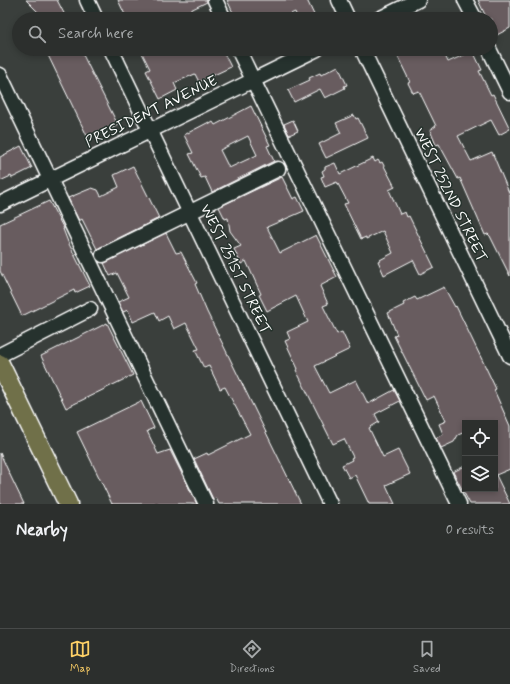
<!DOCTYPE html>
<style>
body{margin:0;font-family:Mynerve,sans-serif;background:#343735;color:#f1f3f6}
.controls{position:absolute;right:12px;bottom:12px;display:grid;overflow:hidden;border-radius:0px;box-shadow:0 2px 6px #0003}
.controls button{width:36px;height:36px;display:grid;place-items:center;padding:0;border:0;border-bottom:1px solid #484a49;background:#2c2f2d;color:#f1f3f6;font:20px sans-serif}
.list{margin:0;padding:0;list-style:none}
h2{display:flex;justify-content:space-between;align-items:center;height:52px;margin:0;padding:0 16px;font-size:17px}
h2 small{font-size:13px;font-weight:400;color:#a6a9aa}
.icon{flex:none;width:22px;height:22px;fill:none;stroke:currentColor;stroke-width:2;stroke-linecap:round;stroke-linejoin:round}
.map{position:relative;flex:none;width:510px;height:504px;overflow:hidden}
.search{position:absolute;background:#2c2f2d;box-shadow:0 2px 6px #0003;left:12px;right:12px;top:12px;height:44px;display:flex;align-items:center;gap:10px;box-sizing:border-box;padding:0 14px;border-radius:22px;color:#a6a9aa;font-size:15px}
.sheet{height:124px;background:#2c2f2d}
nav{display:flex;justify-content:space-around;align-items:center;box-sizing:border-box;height:56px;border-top:1px solid #484a49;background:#2c2f2d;font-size:11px;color:#a6a9aa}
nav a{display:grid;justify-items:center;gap:2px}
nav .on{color:#ffd166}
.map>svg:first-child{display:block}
.building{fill:#675c5f;stroke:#fff;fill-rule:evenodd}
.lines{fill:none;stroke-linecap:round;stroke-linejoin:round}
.minor-casing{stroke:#fff;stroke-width:17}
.major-casing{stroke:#fff;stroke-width:21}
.minor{stroke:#26332d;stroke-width:14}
.major{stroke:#6f704a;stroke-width:18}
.labels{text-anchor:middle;stroke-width:3;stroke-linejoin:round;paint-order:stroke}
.street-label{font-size:15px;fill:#fff;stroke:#26332d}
</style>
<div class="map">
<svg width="510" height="504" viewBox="0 0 510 504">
<rect width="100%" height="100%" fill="#3a3f3c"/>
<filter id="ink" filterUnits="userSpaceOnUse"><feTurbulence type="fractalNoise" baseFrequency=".025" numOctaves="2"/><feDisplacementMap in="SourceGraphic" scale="8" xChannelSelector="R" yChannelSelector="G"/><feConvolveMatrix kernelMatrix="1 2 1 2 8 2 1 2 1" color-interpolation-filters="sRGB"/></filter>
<g filter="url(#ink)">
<!-- building -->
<path class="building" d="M26,0H57L67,19H45Z
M118,0H207V2L172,19H127Z
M227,0H307L316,19H298L295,12L279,19H236Z
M478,0H510V28L495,36L491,28V19H487Z
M45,49H80L118,125L102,134L101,132L88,138Z
M140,49H222L231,67L199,82L195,74L174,83L177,90L160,99L146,71L150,69Z
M394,49H442L448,62L473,51L482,70L479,71L491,95L493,94L510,129L499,135L491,120L458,136L471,161L492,152L510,195V276L490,236L488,234L485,235L460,178L458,179L439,144L436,145L430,130L436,126L419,91L413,93L408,83L410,82Z
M338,66L347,85L344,86L345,88L325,98L320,89L294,102L288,90L310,80L309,78L320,73L321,75Z
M251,106L270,145L267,146L274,161L212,192L205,177L201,178L189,154L193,153L184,135L209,122L210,124L213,122L215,125ZM248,136L257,155L229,168L220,150Z
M354,115L356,119L358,118L368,138L326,158L319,144L341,133L336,123Z
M293,120L298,131L289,135L284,124Z
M21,146L32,168L12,178L11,176L0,181V157Z
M373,158L375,162L378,160L380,163L382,162L395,187L389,190L400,214L405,212L407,217L409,216L434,267L420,274L413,260L384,275L378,261L393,253L383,231L366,239V237L361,239L344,204L348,203L337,182L325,187L321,177L324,176L322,171L325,169V167L335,163L340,174Z
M133,166L159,218L97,249L82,219L79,221L68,198L92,188L98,190L101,196L119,187L114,175Z
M282,177L293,199L297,197L304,211L267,227L280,253L316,235L337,277L320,286L328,304L323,306L337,334L342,332L350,349L315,366L329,393L356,380L368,404L394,390L400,401L375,414L379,422L369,428L383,457L398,450L410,474L386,485L395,504H369L355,475L349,478L342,465L352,460L351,458L353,457L344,439L333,444L296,370L298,369L285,341L290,339L287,332L308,322L296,296L267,311L259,295L261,294L246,261L241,264L234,249L241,246L230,231L228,218L225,219L219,207Z
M49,201L64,229H63L68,242L90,286L75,293L74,290L22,316L0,271V224Z
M166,233L176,253L181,252L197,283L195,284L207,312L301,504H219L216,498L213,499L194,459L207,453L208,455L250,434L225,387L220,389L209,366L204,368L195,350L199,349L186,323L174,329L168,316L159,321L155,312L133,322L128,310L123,312L118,302L129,297L117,273L110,276L104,263Z
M444,287L455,307L456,306L487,370L496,389L494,390L510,426V469L496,475L510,504H470L453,472L465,466V489H495V423H465V432L458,435L454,442L441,448L436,438L443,434L439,424L446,421L434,396L426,400L394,336L397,335L388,313L404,305L403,303L415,297L417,300Z
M107,323L133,375L66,408L41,356Z
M141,401L154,428L147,431L158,454L170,450L197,504H112L77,432Z
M0,453L11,477L24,504H0Z"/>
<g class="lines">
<!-- minor casing -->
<g class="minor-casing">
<path id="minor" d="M87,0L96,19
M215,0L224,19
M339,0L348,19
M465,0L475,19
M379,19L418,0
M111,49L330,504
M238,49L459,504
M362,49L510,356
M489,49L510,92
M0,75L206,504
M0,204L317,49
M103,255L278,169
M0,355L90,309"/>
</g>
<!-- major casing -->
<g class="major-casing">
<path id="major" d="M0,364L68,504"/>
</g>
<!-- minor -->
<use href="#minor" class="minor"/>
<!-- major -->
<use href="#major" class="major"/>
</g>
</g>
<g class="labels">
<!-- street labels -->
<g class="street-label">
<text transform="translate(151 111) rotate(-26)" y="5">PRESIDENT AVENUE</text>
<text transform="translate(451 195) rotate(64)" y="5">WEST 252ND STREET</text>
<text transform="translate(236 269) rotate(64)" y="5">WEST 251ST STREET</text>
</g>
</g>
</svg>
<div class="controls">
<button><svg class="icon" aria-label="locate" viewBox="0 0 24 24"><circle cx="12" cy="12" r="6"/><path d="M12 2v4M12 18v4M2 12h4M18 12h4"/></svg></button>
<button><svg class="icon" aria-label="layers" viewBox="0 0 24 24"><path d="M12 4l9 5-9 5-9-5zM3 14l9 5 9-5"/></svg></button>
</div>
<div class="search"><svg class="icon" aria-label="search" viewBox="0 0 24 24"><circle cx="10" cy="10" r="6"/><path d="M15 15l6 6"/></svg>Search here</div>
</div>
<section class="sheet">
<h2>Nearby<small>0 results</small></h2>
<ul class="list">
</ul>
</section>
<nav>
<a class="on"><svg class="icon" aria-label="map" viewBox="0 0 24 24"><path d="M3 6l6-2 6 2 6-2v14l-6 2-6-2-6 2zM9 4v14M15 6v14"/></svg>Map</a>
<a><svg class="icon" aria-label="directions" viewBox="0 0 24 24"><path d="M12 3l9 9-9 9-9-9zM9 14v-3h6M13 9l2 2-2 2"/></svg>Directions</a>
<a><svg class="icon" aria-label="saved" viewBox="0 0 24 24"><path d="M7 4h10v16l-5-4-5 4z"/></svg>Saved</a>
</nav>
